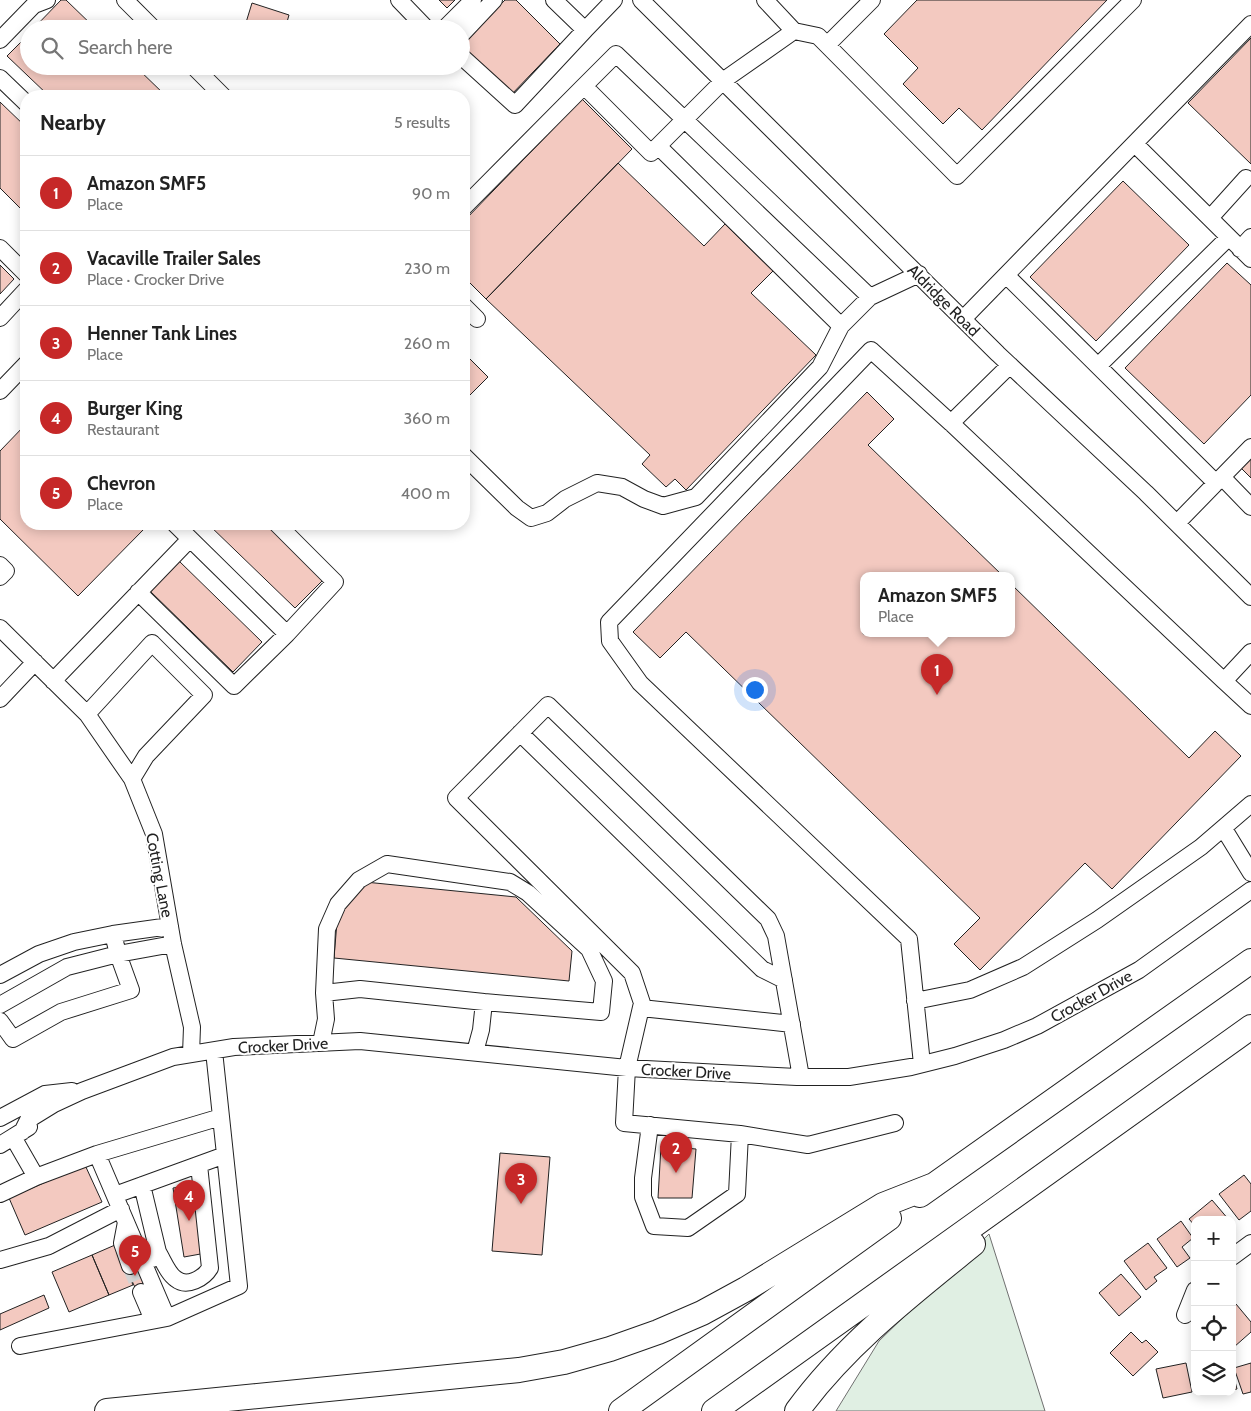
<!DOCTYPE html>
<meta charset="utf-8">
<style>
body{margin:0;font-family:Cabin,sans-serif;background:#f6f6f6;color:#222}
.controls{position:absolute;right:15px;bottom:15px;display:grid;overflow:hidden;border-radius:10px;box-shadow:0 2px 12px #0003}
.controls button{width:45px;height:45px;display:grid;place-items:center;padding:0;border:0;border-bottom:1px solid #e0e0e0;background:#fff;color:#222;font:25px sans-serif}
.you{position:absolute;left:754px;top:689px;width:18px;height:18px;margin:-12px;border:4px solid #fff;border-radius:50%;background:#1a73e8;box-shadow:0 0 0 8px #1a73e833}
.badge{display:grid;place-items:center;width:32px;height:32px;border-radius:50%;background:#c62828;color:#fff;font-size:16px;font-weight:700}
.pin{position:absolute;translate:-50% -41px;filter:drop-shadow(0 1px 2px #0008)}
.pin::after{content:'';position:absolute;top:26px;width:18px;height:15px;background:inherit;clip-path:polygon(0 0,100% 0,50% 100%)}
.popup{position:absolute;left:860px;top:572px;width:155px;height:65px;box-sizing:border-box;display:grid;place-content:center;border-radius:10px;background:#fff;filter:drop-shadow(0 1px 4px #0005);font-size:16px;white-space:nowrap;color:#767676}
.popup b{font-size:19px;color:#222}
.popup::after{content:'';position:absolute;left:50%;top:100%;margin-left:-10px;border:10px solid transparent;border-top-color:#fff}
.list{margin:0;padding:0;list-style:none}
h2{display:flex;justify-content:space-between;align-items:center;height:65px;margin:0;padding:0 20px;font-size:21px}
h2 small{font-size:16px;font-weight:400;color:#767676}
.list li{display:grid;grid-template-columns:32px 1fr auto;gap:15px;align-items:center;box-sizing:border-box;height:75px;padding:0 20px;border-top:1px solid #e0e0e0}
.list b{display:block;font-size:19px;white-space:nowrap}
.list p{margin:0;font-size:16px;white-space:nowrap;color:#767676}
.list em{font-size:16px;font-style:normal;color:#767676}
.icon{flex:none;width:28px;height:28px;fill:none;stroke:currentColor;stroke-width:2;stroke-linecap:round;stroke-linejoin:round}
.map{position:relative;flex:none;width:1251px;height:1411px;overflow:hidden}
.search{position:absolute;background:#fff;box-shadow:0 2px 12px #0003;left:20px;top:20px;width:450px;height:55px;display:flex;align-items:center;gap:12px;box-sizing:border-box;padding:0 18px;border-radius:28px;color:#767676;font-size:19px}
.panel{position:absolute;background:#fff;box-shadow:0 2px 12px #0003;left:20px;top:90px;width:450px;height:440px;border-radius:20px}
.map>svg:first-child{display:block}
.green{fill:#e0efe3;stroke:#6f6f6f}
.building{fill:#f3c9c0;stroke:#222}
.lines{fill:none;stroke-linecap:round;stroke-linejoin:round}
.minor-tunnel{stroke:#d3d3d3;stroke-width:16;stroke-dasharray:16 8;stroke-linecap:butt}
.minor-casing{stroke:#222;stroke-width:18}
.highway-casing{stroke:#222;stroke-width:26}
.minor{stroke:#fff;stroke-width:16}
.highway{stroke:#fff;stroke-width:24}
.labels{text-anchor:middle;stroke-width:4;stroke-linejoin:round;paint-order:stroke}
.street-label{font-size:16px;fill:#222;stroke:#fff}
</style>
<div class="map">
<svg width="1251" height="1411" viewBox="0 0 1251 1411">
<rect width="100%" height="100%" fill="#fff"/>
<!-- green -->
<path class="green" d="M989,1234L1045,1411H836L879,1341Z"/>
<!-- building -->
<path class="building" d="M61,0H66L96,29H33Z
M439,0H455L447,8Z
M505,0H516L560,44L510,96L461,49V45Z
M917,0H1107L982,130L959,108L943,124L903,84L918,68L884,34Z
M252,3L289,15L285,29L269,27V29H244Z
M29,34V66H135L166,96H49L7,56Z
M1251,38V164L1188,103Z
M582,99L632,149L486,299L464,277V221Z
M0,102L26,127V214L0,188Z
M618,163L704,246L725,224L773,271L751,293L816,355L686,490L675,479L666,487L642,464L650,455L486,299Z
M1123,181L1189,245L1096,341L1030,277Z
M1227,263L1251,285V395L1204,444L1125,368Z
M0,265L14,279L0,294Z
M464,353L488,377L464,401Z
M867,392L894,419L868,445L1003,576H863V634H1011V584L1189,758L1215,731L1241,756L1112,889L1085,863L980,970L954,944L980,918L686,632L660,658L633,632Z
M26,424V524H140L145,528L78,596L0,519V451Z
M1251,456V478L1240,467Z
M208,524H270L325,578L295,608Z
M178,560L262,642L233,672L149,590Z
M365,882L516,897L572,951L569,981L334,958L338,910Z
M661,1146L696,1149L692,1198H658Z
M500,1153L550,1157L542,1255L492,1251Z
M85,1165L102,1202L25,1235L9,1198Z
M1244,1175L1251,1184V1211L1239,1220L1219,1194Z
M195,1185L206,1253L184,1257L173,1188Z
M1212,1200L1229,1220H1195V1226L1189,1219Z
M1181,1221L1193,1238L1182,1247L1190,1258L1177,1267L1157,1239Z
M1148,1243L1167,1268L1154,1277L1157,1281L1146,1290L1124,1261Z
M115,1245L133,1285L109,1295L92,1255Z
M92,1255L109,1295L69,1312L52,1272Z
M135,1263L147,1289L138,1294L126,1268Z
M1121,1274L1141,1297L1119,1316L1099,1293Z
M44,1295L49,1308L0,1330V1314Z
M1236,1304L1251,1322V1332L1234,1347L1232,1345V1307Z
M1131,1332L1142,1343L1146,1340L1158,1352L1133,1376L1110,1353Z
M1186,1363L1192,1392L1163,1398L1156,1369Z
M1251,1363V1392L1243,1394L1234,1368Z
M1232,1370L1237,1389L1232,1390Z"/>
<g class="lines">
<!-- minor-tunnel -->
<path class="minor-tunnel" d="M130,1266L141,1292"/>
<!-- minor casing -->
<g class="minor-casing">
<path id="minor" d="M125,0L154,29
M399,0L427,29
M554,0L585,30L614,0
M641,0L998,354L1146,493L1251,597
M444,29L473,0
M794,31L818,36L957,176L1133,0
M461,35L494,0
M0,40L34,5L47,0
M827,45L872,0
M461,56L515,105L585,30
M193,66L223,96
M0,78L26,103
M584,86L616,54L870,297L919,274
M1135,144L1251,259
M658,146L841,326L870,297
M464,207L584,86L651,153L724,80L794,31L765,0
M1210,218L1246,178
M0,248L26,274
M1240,249L1251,237
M1006,275L1216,483
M464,306L477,319
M0,318L26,290
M963,319L1251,24
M1098,366L1229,237
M0,391L26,364
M951,423L1224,681
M464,456L517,508L531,518L547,513L565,499L597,483L622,487L644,499L663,506L696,497L820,367L841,326
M1222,477L1251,507
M1177,523L1251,447
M175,524L287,634L335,582L277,524
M0,565L6,571L0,577
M138,592L234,686L287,634
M0,628L87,714L132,779L154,834L173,944L192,1027L191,1054
M1251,652L1224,681L1251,706
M53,681L189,540
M0,699L35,662
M87,714L152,643L204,695L146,756L132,779
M520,733L762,969L784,980
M1224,829L1251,873
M0,975L39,954L74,942L113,934
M915,1001L970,990L1023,967L1097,920L1201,847L1251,804
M0,1005L67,967L118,954L113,934L170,926
M641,1008L792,1024
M0,1021L13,1039L61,1012L131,990L118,954L173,944
M321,1043L326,1019L324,993L327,929L338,904L359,880L387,864L510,882L528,893L589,949L604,981L601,1012L484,1002L360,989L324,993
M475,1052L481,1030L484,1002
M922,1064L909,939L640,683L610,641L609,622L871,350L951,423L1010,365
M0,1118L45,1094L72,1091
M650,1125L643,1178V1197L654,1226L688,1228L737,1194L740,1134L624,1123L627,1068L642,1003L632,973L456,798L548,705L768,919L776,936L801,1077
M22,1132L28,1120L54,1104L82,1091L173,1057L234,1047L360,1041L627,1068L797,1077H849L911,1067L955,1056L1004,1040L1037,1026L1139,970L1251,890
M740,1134L808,1145L895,1123
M13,1137L36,1177
M0,1145L29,1127
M142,1185L158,1252L152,1259
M0,1194L36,1177L97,1154
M115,1195L225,1155
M126,1222L122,1243L130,1266
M158,1252C163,1260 168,1274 176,1279C187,1288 204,1278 210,1268L199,1165
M1232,1257L1251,1243
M0,1260L49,1246L121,1209
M141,1292L153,1320
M1185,1315L1195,1290
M167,1318L97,1154L221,1117
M20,1346L167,1318L239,1286L214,1051"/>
</g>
<!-- highway casing -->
<g class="highway-casing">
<path id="highway" d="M920,1195L1251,961
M107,1411L519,1370L564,1362L610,1349L658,1332L702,1313L746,1289L883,1205L934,1185
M621,1411L889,1218
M714,1411L1251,1027
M797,1411C845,1345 910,1295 973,1244"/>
</g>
<!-- minor -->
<use href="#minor" class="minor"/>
<!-- highway -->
<use href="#highway" class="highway"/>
</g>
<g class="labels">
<!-- street labels -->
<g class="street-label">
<text transform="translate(944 300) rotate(45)" y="6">Aldridge Road</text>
<text transform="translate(160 875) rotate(79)" y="6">Cotting Lane</text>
<text transform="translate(1091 996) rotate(-29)" y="6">Crocker Drive</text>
<text transform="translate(283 1045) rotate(-3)" y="6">Crocker Drive</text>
<text transform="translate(686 1071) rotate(3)" y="6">Crocker Drive</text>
</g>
</g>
</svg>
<div class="controls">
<button>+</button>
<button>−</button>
<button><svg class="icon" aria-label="locate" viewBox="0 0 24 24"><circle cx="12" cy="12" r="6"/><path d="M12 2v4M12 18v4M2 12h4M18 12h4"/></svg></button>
<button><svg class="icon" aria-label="layers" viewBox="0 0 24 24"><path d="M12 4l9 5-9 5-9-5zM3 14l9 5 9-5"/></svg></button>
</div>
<div class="you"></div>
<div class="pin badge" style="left:937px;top:695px">1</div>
<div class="popup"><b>Amazon SMF5</b>Place</div>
<div class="pin badge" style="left:676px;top:1173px">2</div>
<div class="pin badge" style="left:521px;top:1204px">3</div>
<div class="pin badge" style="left:189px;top:1221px">4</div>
<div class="pin badge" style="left:135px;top:1276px">5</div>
<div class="search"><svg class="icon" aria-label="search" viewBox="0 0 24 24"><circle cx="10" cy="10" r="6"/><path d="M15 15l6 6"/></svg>Search here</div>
<section class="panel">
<h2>Nearby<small>5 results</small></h2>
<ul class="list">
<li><span class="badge">1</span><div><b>Amazon SMF5</b><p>Place</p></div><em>90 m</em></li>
<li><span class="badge">2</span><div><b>Vacaville Trailer Sales</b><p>Place · Crocker Drive</p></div><em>230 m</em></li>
<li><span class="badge">3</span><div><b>Henner Tank Lines</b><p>Place</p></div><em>260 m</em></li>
<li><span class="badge">4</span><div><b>Burger King</b><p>Restaurant</p></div><em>360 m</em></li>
<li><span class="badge">5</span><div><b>Chevron</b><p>Place</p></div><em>400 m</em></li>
</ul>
</section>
</div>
